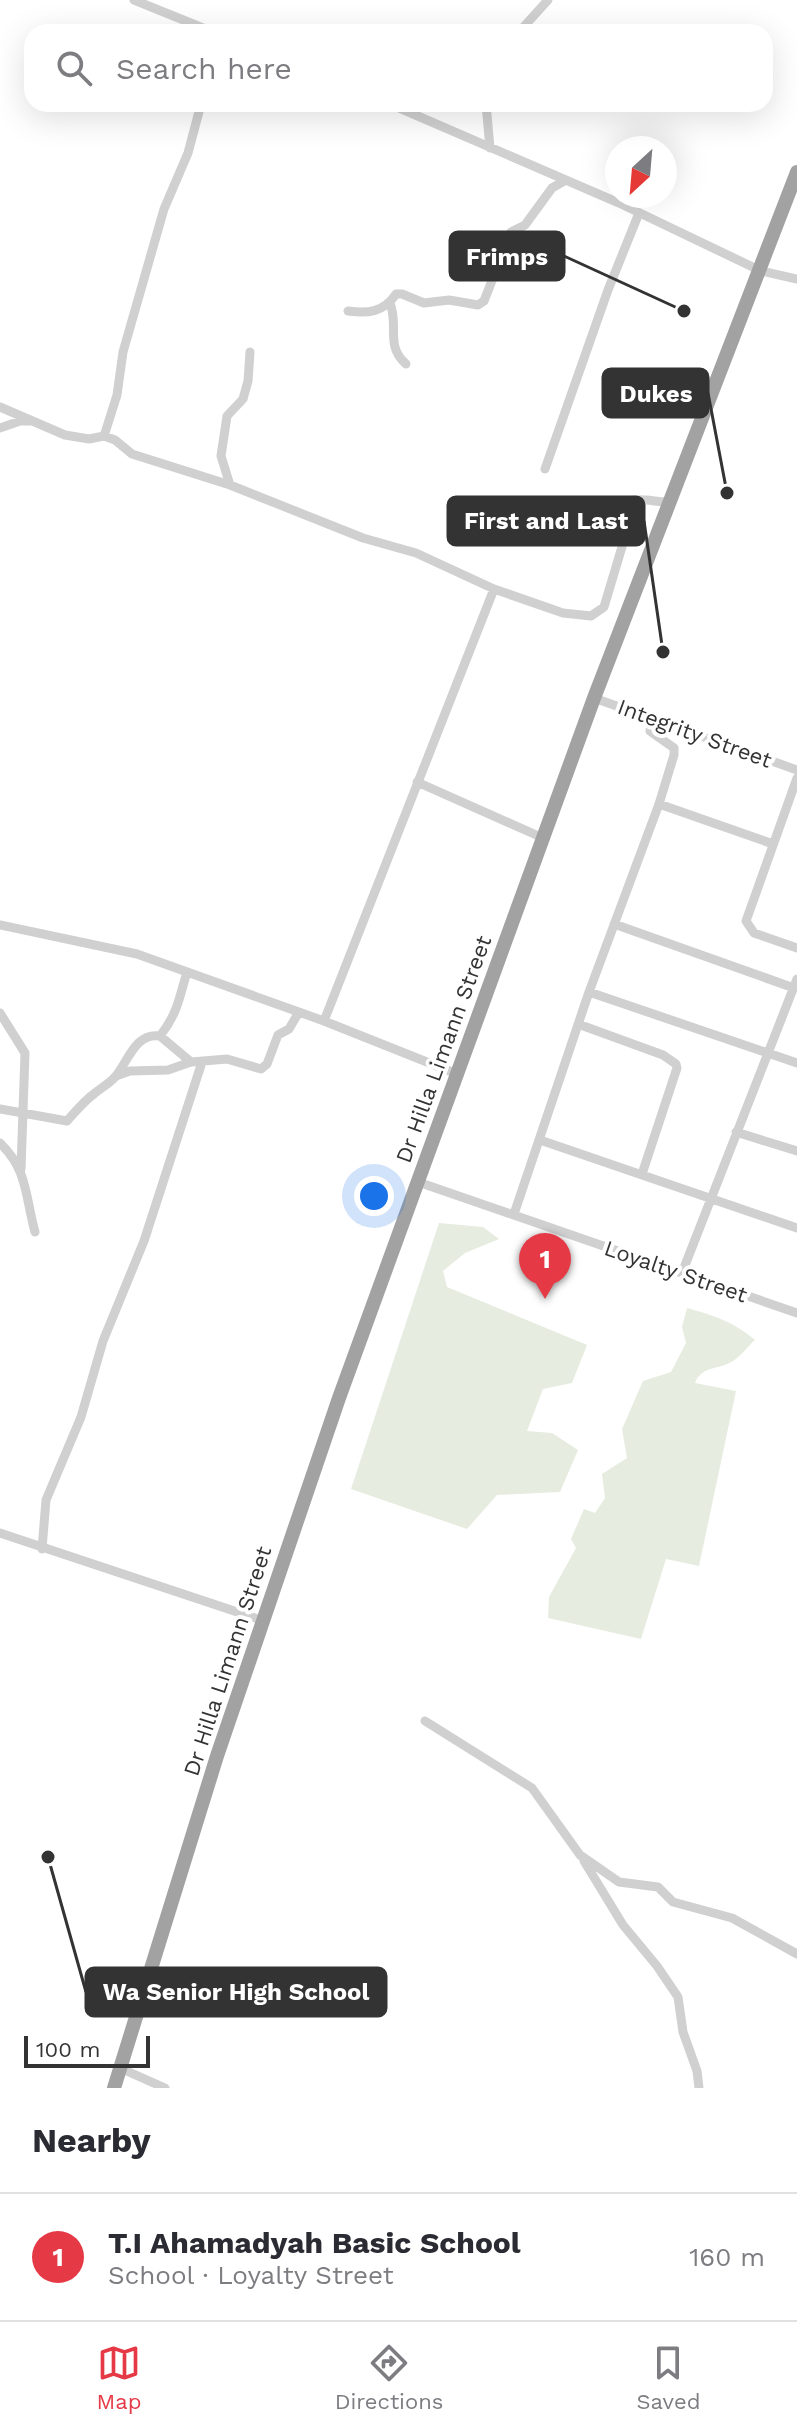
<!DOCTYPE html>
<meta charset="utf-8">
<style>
body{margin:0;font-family:"Work Sans",sans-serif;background:#f2f2f3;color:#2b2b33}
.compass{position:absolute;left:605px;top:136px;width:72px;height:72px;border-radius:50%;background:#fff;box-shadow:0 8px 32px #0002;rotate:206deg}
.scale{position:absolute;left:24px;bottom:20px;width:126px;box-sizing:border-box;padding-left:8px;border:4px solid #333;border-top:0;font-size:22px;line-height:28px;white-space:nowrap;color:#333;-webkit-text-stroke:6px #fff;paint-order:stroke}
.you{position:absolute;left:374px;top:1196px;width:28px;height:28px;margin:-20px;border:6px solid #fff;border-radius:50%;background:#1a73e8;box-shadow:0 0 0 12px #1a73e833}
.badge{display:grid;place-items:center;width:52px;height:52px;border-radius:50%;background:#e63946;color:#fff;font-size:26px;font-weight:700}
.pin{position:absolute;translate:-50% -66px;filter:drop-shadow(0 2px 4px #0008)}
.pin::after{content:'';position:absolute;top:42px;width:28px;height:24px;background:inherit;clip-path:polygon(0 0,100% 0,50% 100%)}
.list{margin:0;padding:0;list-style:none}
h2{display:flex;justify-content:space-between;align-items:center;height:104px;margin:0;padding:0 32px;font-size:34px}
h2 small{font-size:26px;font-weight:400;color:#7c7c81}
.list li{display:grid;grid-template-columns:52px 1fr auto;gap:24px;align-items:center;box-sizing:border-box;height:128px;padding:0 32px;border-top:2px solid #e1e1e2}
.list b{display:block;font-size:30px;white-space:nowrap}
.list p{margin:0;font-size:26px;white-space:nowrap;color:#7c7c81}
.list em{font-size:26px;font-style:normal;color:#7c7c81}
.icon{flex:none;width:44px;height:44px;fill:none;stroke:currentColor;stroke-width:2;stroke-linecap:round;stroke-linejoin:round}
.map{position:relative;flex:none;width:797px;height:2088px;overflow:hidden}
.search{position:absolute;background:#fff;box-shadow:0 8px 32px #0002;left:24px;right:24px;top:24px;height:88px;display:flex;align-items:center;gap:20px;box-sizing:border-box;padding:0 28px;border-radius:24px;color:#7c7c81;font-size:30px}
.sheet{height:232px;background:#fff}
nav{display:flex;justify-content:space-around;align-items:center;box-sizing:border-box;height:112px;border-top:2px solid #e1e1e2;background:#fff;font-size:22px;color:#7c7c81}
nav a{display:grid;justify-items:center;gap:4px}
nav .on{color:#e63946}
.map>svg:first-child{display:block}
.green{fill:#e6ecdf}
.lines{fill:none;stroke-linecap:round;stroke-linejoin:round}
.minor{stroke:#d0d0d0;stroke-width:9}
.trunk{stroke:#a2a2a2;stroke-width:14}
.labels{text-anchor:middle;stroke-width:8;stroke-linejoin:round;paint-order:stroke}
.street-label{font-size:22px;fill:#333;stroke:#fff}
.leader{fill:none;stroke:#333;stroke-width:3}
.callout-dot{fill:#333;stroke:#fff;stroke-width:3}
.callout{fill:#333;stroke:#333;stroke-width:3}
.callout-label{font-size:24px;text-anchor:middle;font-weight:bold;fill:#fff}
</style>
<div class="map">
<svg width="797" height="2088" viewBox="0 0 797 2088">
<rect width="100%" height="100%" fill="#fff"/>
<!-- green -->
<path class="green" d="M439,1223L483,1227L499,1239L465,1253L443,1271L447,1287L587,1345L572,1383L543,1389L527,1431L552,1433L578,1450L560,1492L497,1495L467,1529L351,1489Z
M687,1308C713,1315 734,1322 755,1340C747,1347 739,1359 729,1363C716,1370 702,1366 695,1383L736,1391L699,1566L666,1559L641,1639L548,1618L549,1597L576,1548L571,1539L584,1509L595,1513L605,1498L602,1474L627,1458L622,1429L643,1381L671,1372L686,1343L682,1327Z"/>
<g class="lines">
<!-- minor -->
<path class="minor" d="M134,0L213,32
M519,32L548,0
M390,104L619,203L761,271L797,279
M486,104L490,148
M390,303C399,325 385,346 406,364
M348,311C368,314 384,312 396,294H402L424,303L449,300L478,305L484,301L511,232L525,225L552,188L564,181
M0,407L65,435L89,439L104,436L115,440L132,454L230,485L363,538L416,553L494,589L563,613L591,616L604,607L636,500
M0,428L20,421H31
M104,436L117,395L123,352L164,209L188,153L201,104
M545,469L608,290L639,213
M230,485L221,456L227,416L243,399L248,381L250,352
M576,541C592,524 611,504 635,500C646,499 658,502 669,502
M594,698L797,770
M797,778L746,921L754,933L797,948
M417,782L543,838
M659,804L773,844
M614,924L794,988
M0,925L137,954L324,1021L457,1074
M589,992L797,1063
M0,1013L25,1053L21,1169
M324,1021L494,589
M578,1024L663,1055L676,1064L677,1068L642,1174
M160,1036C178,1013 179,998 187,972
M116,1076L130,1071L168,1070L191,1062
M0,1109L67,1121C76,1111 84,1101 95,1093C101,1088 110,1083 115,1077C128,1062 135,1032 160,1036L191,1062L227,1059L261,1069L267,1064L278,1035L289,1029L299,1012
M736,1132L797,1151
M540,1140L797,1228
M0,1143C28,1170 25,1196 35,1232
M418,1182L797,1313
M514,1214L589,992L659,804L674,755V748L650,731L652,717
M682,1273L797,979
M0,1533L264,1621
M42,1549L46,1500L81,1417L103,1341L144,1241L202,1062
M425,1721L532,1788L580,1855L619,1882L658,1887L673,1902L732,1918L797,1954
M584,1861L623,1925L657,1966L678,1997L683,2032L697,2071L699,2088
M120,2068L165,2088"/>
<!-- trunk -->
<path class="trunk" d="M114,2088L217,1756L339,1398L594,698L797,172"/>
</g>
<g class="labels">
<!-- street labels -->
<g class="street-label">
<text transform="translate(695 733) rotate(20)" y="8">Integrity Street</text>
<text transform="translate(443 1049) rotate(-70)" y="8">Dr Hilla Limann Street</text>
<text transform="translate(676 1271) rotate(19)" y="8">Loyalty Street</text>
<text transform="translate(227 1661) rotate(-72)" y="8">Dr Hilla Limann Street</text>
</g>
</g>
<!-- callouts -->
<path class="leader" d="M684 311L564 256M727 493L708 393M663 652L644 521M48 1857L86 1992"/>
<g class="callout-dot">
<circle cx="684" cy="311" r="8"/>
<circle cx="727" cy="493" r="8"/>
<circle cx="663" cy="652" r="8"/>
<circle cx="48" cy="1857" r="8"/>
</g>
<g class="callout">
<rect x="450" y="232" width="114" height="48" rx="8"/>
<rect x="603" y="369" width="105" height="48" rx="8"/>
<rect x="448" y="497" width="196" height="48" rx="8"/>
<rect x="86" y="1968" width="300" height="48" rx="8"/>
</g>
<g class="callout-label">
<text x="507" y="265">Frimps</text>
<text x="656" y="402">Dukes</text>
<text x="546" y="529">First and Last</text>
<text x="236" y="2000">Wa Senior High School</text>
</g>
</svg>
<svg class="compass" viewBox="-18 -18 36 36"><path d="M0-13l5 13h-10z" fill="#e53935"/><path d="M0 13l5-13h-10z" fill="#7c7c81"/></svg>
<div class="scale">100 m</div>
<div class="you"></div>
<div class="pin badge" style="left:545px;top:1299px">1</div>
<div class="search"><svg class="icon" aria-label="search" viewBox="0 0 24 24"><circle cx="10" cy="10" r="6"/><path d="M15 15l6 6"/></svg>Search here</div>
</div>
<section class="sheet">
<h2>Nearby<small></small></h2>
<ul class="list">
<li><span class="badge">1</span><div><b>T.I Ahamadyah Basic School</b><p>School · Loyalty Street</p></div><em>160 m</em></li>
</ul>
</section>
<nav>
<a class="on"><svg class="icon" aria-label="map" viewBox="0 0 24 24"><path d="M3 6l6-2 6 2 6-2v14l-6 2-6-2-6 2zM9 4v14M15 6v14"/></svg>Map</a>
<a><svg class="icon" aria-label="directions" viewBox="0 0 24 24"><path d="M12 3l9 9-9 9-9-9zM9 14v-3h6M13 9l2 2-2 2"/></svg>Directions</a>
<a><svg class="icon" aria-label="saved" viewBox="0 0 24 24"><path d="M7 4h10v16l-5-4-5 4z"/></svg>Saved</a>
</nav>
